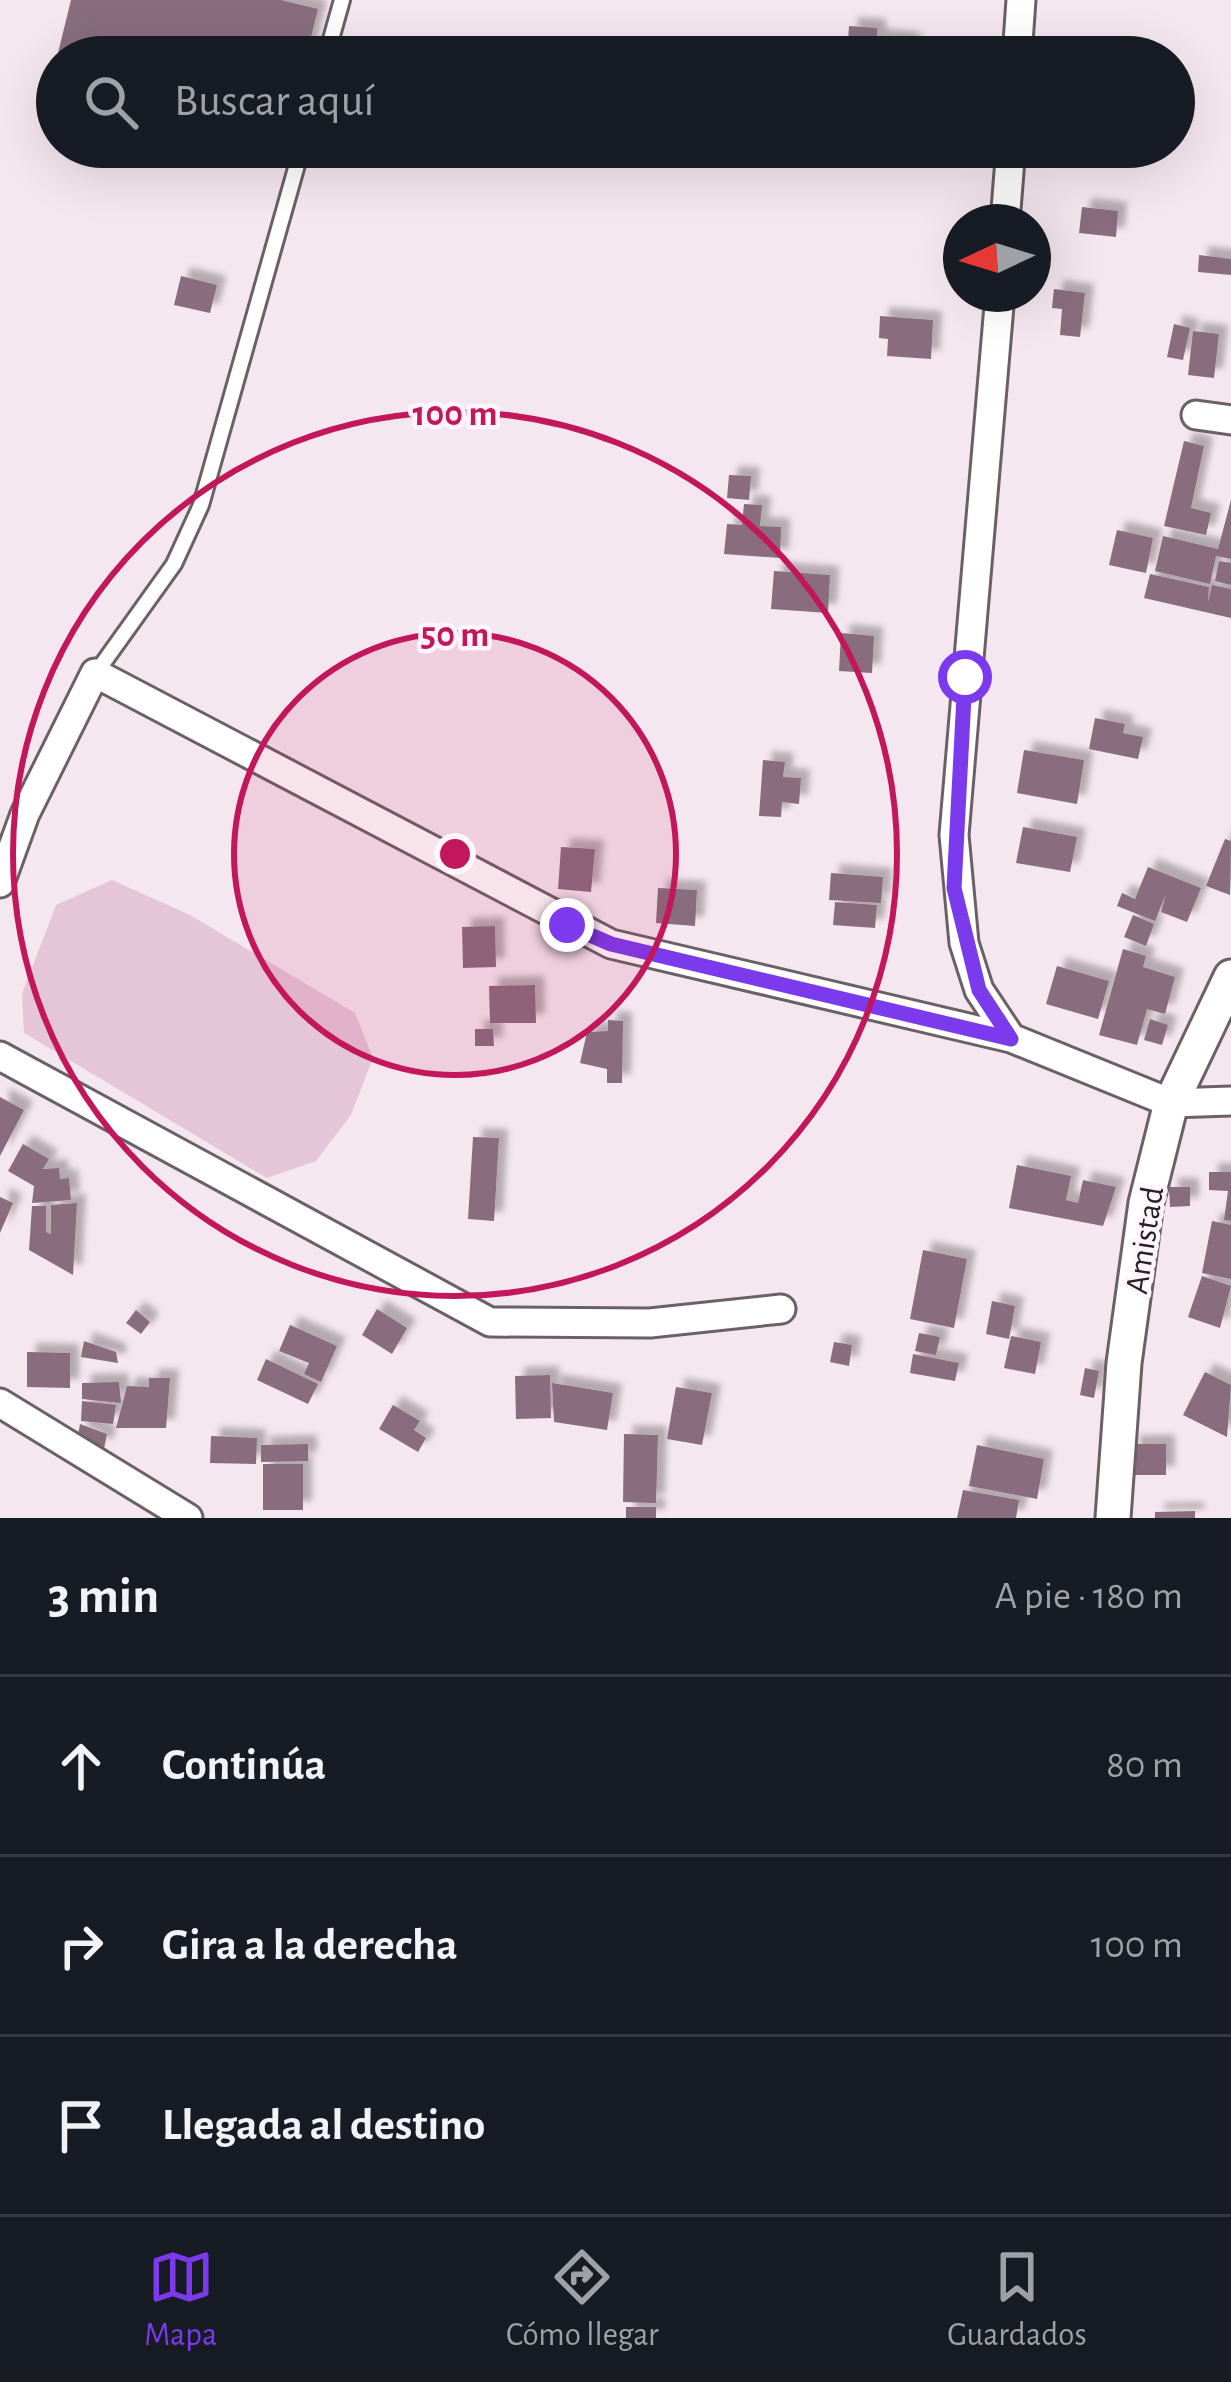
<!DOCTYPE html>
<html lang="es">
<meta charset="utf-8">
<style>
body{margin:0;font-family:"Alegreya Sans",sans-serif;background:#242831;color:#f1f3f6}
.compass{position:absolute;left:943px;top:204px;width:108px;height:108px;border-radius:50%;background:#171b24;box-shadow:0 12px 48px #0002;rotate:266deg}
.stop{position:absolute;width:36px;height:36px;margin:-27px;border:9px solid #7c3aed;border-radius:50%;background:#fff}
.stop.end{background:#7c3aed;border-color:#fff;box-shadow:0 3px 12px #0008}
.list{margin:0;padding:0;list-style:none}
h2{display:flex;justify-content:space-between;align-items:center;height:156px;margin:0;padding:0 48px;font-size:51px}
h2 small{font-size:39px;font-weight:400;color:#9ea1a6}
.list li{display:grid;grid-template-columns:78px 1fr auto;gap:36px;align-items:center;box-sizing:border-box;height:180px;padding:0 48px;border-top:3px solid #363941}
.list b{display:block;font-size:45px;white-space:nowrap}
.list em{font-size:39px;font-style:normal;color:#9ea1a6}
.icon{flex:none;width:66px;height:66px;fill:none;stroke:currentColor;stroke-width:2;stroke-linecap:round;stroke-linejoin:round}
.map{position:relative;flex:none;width:1231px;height:1518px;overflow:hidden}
.search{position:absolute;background:#171b24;box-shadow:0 12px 48px #0002;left:36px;right:36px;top:36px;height:132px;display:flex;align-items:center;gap:30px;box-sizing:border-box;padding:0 42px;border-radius:66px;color:#9ea1a6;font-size:45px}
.sheet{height:696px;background:#171b24}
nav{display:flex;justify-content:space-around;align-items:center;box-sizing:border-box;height:168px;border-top:3px solid #363941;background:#171b24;font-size:33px;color:#9ea1a6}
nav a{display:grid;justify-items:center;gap:6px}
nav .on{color:#7c3aed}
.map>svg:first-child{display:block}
.green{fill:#e4c6d8}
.building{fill:#896d7e;filter:url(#shadow)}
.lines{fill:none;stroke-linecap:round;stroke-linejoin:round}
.service-casing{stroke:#6c6067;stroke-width:20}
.minor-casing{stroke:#6c6067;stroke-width:33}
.tertiary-casing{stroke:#6c6067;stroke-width:39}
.service{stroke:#fff;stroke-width:14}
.minor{stroke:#fff;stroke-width:27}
.tertiary{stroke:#fff;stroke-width:33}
.route{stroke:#7c3aed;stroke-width:15}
.ring{fill:none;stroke:#c2185b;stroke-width:6}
.labels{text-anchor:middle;stroke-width:9;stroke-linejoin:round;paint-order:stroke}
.street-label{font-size:33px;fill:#262124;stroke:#fff6fb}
.centre{fill:#c2185b;stroke:#fff6fb;stroke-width:6}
.ring-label{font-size:36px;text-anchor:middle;font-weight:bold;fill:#c2185b;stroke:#fff6fb;stroke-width:9;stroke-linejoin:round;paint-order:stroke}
</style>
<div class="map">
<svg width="1231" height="1518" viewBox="0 0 1231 1518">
<defs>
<filter id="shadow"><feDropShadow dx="9" dy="-9" stdDeviation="3" flood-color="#0004"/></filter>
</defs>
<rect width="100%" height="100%" fill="#f5e7ef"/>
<!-- green -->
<path class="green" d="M112,880L190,915L355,1013L373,1058L351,1115L316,1161L267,1178L24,1033L22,994L56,905Z"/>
<!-- building -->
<path class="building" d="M71,0H281L318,9L306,57H57Z
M849,26L877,28V38L912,41L911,57H847Z
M214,147H285L280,165Z
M703,147H729L728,165L702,163Z
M1082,207L1118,211L1116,237L1079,233Z
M1199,255L1231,259V275L1198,272Z
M181,276L217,285L210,313L174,305Z
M1054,289L1085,293L1080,337L1060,335L1062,309L1052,308Z
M880,316L933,320L931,359L887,356L888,339L879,338Z
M1174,324L1190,328L1183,360L1167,357Z
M1193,331L1219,334L1214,378L1188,375Z
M1184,441L1204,446L1191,508L1211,513L1206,535L1164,526Z
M729,475L751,476L749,500L727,498Z
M1231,500V559L1216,556L1210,584L1155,571L1163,536L1218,549Z
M744,504L762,505L760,526L781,527L780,558L724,554L727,524L742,525Z
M1117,530L1153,538L1146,573L1109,565Z
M1219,561L1231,563V585L1215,581Z
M774,571L830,575L828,613L771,609Z
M1150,574L1209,587L1208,602L1212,585L1231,589V618L1144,598Z
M841,633L874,636L872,673L839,671Z
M1095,718L1125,724L1123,733L1143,737L1138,759L1089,749Z
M1024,750L1084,760L1077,804L1017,793Z
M763,760L785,762L783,777L801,778L799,804L782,802L781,817L759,816Z
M1023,827L1077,837L1070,872L1016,863Z
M1225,839L1231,841L1230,895L1206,886Z
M561,847L595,849L591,892L558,889Z
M1148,867L1201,888L1187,922L1161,912L1166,894L1155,921L1117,906L1122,893L1135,899Z
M831,873L883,877L881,903L829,900Z
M658,888L697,890L695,926L656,923Z
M835,902L877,905L875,928L833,925Z
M1133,915L1154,924L1146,946L1124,937Z
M495,926L496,967L463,968L462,927Z
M1123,949L1146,956L1143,967L1175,977L1165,1014L1147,1009L1137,1045L1099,1035Z
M1057,966L1109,981L1098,1019L1046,1004Z
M535,985L536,1023H490L489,986Z
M1150,1019L1168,1025L1162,1045L1144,1040Z
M608,1020L623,1021L622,1083H607V1069L580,1063L587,1032L608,1031Z
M475,1029H493L494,1046H475Z
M0,1097L24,1110L0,1156Z
M473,1137L499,1138L494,1221L468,1219Z
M23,1144L49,1159L43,1169L59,1168L60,1179L69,1178L71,1200L32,1203L34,1186L8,1171Z
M1017,1165L1071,1176L1066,1200L1078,1203L1083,1180L1116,1187L1103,1226L1009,1208Z
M1209,1172H1231V1221L1224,1220L1228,1191L1209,1190Z
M1169,1187H1190V1206L1170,1207Z
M0,1197L13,1203L0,1233Z
M77,1203L73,1275L29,1250L32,1206H46V1232L51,1234V1205Z
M1212,1221L1231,1225V1279L1202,1273Z
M923,1250L967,1259L954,1328L910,1319Z
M1202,1276L1231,1286L1220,1328L1188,1317Z
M992,1301L1015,1306L1009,1339L986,1334Z
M377,1309L407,1328L392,1354L362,1335Z
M136,1310L150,1322L141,1334L126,1323Z
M290,1325L337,1346L321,1382L304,1374L309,1363L279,1351Z
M919,1333L940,1337L936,1355L915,1351Z
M1011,1336L1041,1342L1035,1374L1004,1368Z
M84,1341L116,1352L118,1363L81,1357Z
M834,1342L852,1345L849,1366L830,1362Z
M27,1352L70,1353V1388L27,1387Z
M913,1354L959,1363L955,1381L910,1373Z
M266,1359L318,1384L308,1404L257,1380Z
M1085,1368L1099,1371L1094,1398L1080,1395Z
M1205,1372L1231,1385L1227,1437L1183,1415Z
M550,1375L551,1418L516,1419L515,1376Z
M149,1378H170L166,1428H116L127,1386L149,1387Z
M119,1382L121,1403L82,1399V1383Z
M552,1383L613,1393L607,1430L554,1422Z
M676,1387L712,1393L702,1445L667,1439Z
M82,1401L116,1405L113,1424L81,1421Z
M393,1405L420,1421L414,1430L426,1438L418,1452L379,1429Z
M80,1424L107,1434L104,1449L78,1435Z
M624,1434L658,1435L656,1503L623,1502Z
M211,1436L257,1438L256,1464L210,1463Z
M308,1444V1461L261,1462V1445Z
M1131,1444H1166V1475H1131Z
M977,1445L1044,1459L1037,1499L969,1486Z
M263,1464H303V1510H263Z
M963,1490L1019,1500L1016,1518H957Z
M626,1507H656V1518H626Z
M1195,1511V1518H1155V1512Z"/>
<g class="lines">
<!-- service casing -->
<g class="service-casing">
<path id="service" d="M326,57L342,0
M96,673L174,564L201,505L302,147"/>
</g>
<!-- minor casing -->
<g class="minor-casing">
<path id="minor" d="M1017,57L1021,0
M1005,222L1011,147
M1000,294L954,835L964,943L979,990L1011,1038L1171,1103L1231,1101
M1196,415L1231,420
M0,883L25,814L95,673L611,944L1011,1038
M0,1056L490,1322L650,1323L781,1309
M0,1403L188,1518"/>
</g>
<!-- tertiary casing -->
<g class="tertiary-casing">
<path id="tertiary" d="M1113,1518L1124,1363L1146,1203L1171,1103L1231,977"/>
</g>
<!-- service -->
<use href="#service" class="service"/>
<!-- minor -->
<use href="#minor" class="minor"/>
<!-- tertiary -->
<use href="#tertiary" class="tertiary"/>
</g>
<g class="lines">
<!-- route -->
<path class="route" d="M567,925L611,944L1011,1039L979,990L954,888L965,677"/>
</g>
<!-- distance rings -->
<circle cx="455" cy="854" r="221" fill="#c2185b" fill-opacity=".12"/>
<g class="ring">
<circle cx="455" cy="854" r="221"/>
<circle cx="455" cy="854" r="442"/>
</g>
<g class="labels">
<!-- street labels -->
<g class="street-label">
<text transform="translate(1143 1240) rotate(-81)" y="12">Amistad</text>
</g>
</g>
<circle cx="455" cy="854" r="18" class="centre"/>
<g class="ring-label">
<text x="455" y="425">100 m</text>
<text x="455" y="646">50 m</text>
</g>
</svg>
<svg class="compass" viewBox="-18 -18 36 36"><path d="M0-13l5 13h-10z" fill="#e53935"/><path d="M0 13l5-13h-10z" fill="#9ea1a6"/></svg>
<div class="stop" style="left:965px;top:677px"></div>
<div class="stop end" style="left:567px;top:925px"></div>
<div class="search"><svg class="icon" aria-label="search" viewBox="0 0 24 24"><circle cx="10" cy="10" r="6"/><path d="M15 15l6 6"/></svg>Buscar aquí</div>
</div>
<section class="sheet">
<h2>3 min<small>A pie · 180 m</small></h2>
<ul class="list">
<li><svg class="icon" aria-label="ahead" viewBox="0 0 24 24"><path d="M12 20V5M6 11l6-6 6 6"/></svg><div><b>Continúa</b></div><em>80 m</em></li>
<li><svg class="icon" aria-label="right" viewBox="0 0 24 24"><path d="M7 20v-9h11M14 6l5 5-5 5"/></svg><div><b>Gira a la derecha</b></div><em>100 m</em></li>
<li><svg class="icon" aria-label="arrive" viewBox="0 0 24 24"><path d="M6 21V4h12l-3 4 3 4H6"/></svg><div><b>Llegada al destino</b></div></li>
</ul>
</section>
<nav>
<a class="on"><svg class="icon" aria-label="map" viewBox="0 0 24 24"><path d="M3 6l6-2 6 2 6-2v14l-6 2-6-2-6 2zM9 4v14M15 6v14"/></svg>Mapa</a>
<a><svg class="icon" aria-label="directions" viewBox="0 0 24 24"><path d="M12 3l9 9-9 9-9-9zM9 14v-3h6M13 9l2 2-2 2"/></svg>Cómo llegar</a>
<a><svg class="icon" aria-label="saved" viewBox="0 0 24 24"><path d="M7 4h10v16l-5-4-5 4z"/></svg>Guardados</a>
</nav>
